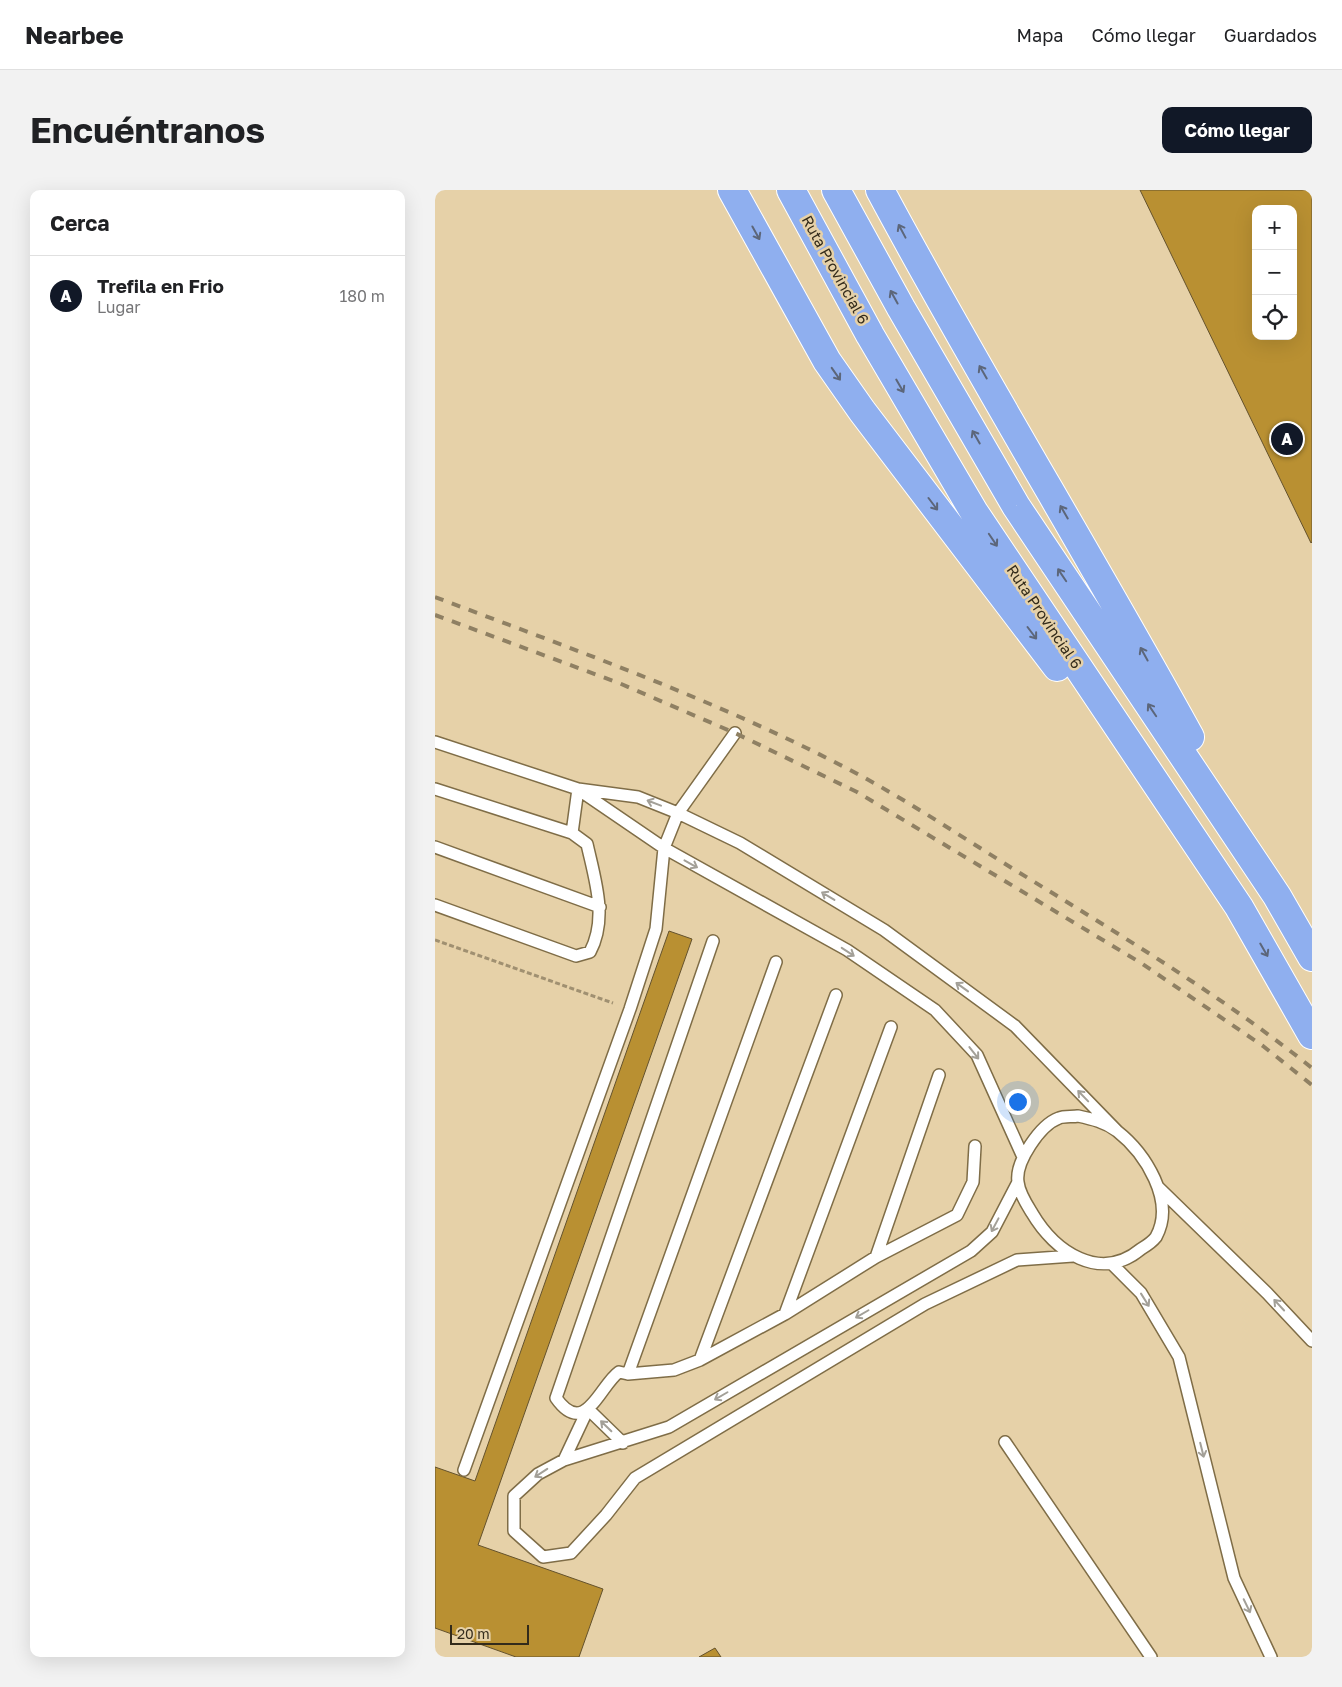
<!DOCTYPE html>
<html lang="es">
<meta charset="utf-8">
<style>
body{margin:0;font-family:"Golos Text",sans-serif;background:#f2f2f2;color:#202124}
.controls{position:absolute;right:15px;top:15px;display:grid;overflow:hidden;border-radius:10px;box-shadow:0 5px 20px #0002}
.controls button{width:45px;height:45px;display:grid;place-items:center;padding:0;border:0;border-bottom:1px solid #e0e0e0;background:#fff;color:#202124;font:25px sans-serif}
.scale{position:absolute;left:15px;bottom:12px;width:79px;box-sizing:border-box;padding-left:5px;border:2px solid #332b1b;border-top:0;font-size:14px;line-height:18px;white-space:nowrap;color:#332b1b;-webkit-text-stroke:4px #e6d1a8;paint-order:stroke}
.you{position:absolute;left:582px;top:911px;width:18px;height:18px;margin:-12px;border:4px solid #fff;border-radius:50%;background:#1a73e8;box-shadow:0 0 0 8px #1a73e833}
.badge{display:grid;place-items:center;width:32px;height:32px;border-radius:50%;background:#111827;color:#fff;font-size:16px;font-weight:700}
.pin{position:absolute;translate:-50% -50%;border:2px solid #fff;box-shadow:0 1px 5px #0006}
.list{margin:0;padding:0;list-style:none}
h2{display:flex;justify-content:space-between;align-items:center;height:65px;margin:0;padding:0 20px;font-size:21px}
h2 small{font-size:16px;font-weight:400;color:#757577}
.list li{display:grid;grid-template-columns:32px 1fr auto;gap:15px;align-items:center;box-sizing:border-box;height:80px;padding:0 20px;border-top:1px solid #e0e0e0}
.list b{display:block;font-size:19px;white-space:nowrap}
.list p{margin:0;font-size:16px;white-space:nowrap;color:#757577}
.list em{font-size:16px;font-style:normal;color:#757577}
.icon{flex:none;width:28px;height:28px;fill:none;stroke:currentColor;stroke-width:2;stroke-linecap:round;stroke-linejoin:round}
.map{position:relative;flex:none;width:877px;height:1467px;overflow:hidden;border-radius:10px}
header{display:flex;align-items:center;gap:30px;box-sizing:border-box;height:70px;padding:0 25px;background:#fff;border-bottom:1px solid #e0e0e0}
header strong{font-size:24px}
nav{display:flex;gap:28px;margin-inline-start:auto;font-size:18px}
.intro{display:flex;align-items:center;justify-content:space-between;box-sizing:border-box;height:120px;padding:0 30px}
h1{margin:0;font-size:35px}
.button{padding:12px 22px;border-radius:10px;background:#111827;color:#fff;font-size:18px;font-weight:700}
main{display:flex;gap:30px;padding:0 30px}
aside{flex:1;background:#fff;border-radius:10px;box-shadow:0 5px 20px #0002}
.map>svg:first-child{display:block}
.building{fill:#b99032;stroke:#64522d;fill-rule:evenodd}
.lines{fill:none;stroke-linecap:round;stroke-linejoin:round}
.lane-casing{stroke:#7f6d47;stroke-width:14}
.highway-casing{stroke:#fff;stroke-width:30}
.path{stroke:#a09071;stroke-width:3;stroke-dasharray:5 2.5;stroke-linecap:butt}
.lane{stroke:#fff;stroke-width:11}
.highway{stroke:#8fafef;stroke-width:28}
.rail{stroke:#8f8063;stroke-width:4;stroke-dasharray:9 9;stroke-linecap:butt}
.oneway{stroke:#5c667a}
.oneway2{stroke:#a3a098}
.labels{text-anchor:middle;stroke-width:5;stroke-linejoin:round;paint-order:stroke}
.street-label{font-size:15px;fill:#332b1b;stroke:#e6d1a8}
</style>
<header>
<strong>Nearbee</strong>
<nav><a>Mapa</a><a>Cómo llegar</a><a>Guardados</a></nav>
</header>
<div class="intro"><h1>Encuéntranos</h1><a class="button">Cómo llegar</a></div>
<main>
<aside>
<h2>Cerca<small></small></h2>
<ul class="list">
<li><span class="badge">A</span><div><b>Trefila en Frio</b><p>Lugar</p></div><em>180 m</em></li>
</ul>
</aside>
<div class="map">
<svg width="877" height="1467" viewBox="0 0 877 1467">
<rect width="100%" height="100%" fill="#e6d1a8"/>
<!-- building -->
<path class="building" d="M705,0H877V352L876,353ZM821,19H858V146H821Z
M234,741L257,749L43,1355L168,1399L144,1467H81L0,1438V1277L40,1291Z
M280,1458L286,1467H264Z"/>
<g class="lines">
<!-- lane casing -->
<g class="lane-casing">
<path id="lane" d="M0,552L143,599L203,607L243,623L305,653L449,740L580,836L682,941
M0,599L137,643
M144,600L229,658L412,760L500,820L542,865L588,967
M0,657L165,717
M0,715L141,766L155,762C173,728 160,690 152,654L137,643L143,599
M278,751L121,1208C150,1249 165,1195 184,1182L193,1184L239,1180L265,1170L350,1124L441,1067L522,1025L538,992L540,956
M643,926C657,929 670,932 682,941C710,963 741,1011 721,1047C718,1051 711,1056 706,1059C665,1093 620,1062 597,1023C592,1015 584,1003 583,992C580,972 605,935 624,928C629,926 637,927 643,926Z
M583,992L557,1042L536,1061L234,1237L129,1270L103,1284L79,1306V1341L108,1367L136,1363L171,1325L200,1288L490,1114L582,1070L638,1066
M723,997L832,1103L877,1151
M441,1067L504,885
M677,1074L706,1103L744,1167L799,1388L836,1467
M350,1124L456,837
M265,1170L401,805
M193,1184L341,772
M570,1252L716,1467
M129,1270L153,1219L188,1253
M29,1280L195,819L221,739L229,658L243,623L300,543"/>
</g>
<!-- highway casing -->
<g class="highway-casing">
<path id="highway" d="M297,0L392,171L427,221L622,477
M356,0L435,145L539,322L804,717L877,845
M401,0L466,118L581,316L842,706L877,767
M445,0C544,185 654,363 755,547"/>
</g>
<!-- path -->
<path class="path" d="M0,750L178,813"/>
<!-- lane -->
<use href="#lane" class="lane"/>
<!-- highway -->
<use href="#highway" class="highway"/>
<!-- rail -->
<path class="rail" d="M0,407C145,462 293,514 430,588C486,619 539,655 593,688C690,748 788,807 877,878
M0,425L184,493L300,543L422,602L706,773L828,856L877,895"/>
</g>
<!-- one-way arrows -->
<defs><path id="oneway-shaft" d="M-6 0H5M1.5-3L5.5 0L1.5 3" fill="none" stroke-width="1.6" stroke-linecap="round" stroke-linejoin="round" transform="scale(1.25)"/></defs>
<g class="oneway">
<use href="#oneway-shaft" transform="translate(467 41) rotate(-118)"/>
<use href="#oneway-shaft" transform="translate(321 43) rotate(61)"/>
<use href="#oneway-shaft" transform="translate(459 107) rotate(-119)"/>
<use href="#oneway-shaft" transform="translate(548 182) rotate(-120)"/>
<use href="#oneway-shaft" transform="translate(401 184) rotate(55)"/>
<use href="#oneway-shaft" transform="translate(465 196) rotate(60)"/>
<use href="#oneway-shaft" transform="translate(541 247) rotate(-120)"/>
<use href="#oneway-shaft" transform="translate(498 314) rotate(53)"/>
<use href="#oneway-shaft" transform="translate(629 322) rotate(-120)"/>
<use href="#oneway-shaft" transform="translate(558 350) rotate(56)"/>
<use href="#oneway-shaft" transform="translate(627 385) rotate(-124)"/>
<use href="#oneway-shaft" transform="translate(597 443) rotate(53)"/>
<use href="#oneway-shaft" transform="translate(709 464) rotate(-119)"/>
<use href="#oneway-shaft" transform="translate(717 520) rotate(-124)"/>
<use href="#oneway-shaft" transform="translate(829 760) rotate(60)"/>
</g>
<g class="oneway2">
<use href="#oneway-shaft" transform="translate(219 613) rotate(-159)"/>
<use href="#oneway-shaft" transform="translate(256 674) rotate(29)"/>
<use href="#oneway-shaft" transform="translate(393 706) rotate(-149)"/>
<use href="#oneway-shaft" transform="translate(413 762) rotate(33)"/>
<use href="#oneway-shaft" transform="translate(527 797) rotate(-144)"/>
<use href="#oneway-shaft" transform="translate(539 863) rotate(52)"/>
<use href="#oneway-shaft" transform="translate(648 906) rotate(-134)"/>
<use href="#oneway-shaft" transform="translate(560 1035) rotate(118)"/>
<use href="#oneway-shaft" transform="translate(710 1110) rotate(58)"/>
<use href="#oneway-shaft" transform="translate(844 1115) rotate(-133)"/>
<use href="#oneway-shaft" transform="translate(427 1124) rotate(150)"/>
<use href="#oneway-shaft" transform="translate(286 1206) rotate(150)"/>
<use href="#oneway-shaft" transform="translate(171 1236) rotate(-136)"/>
<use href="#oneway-shaft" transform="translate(767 1260) rotate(76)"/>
<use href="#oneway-shaft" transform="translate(106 1283) rotate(147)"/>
<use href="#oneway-shaft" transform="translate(812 1416) rotate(64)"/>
</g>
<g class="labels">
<!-- street labels -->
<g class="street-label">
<text transform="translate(400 80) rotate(61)" y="5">Ruta Provincial 6</text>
<text transform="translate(609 427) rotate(56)" y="5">Ruta Provincial 6</text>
</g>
</g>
</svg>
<div class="controls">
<button>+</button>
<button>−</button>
<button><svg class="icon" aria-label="locate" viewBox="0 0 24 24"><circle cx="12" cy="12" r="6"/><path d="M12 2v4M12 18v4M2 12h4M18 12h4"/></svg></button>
</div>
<div class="scale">20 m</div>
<div class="you"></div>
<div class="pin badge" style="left:852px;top:249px">A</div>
</div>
</main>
